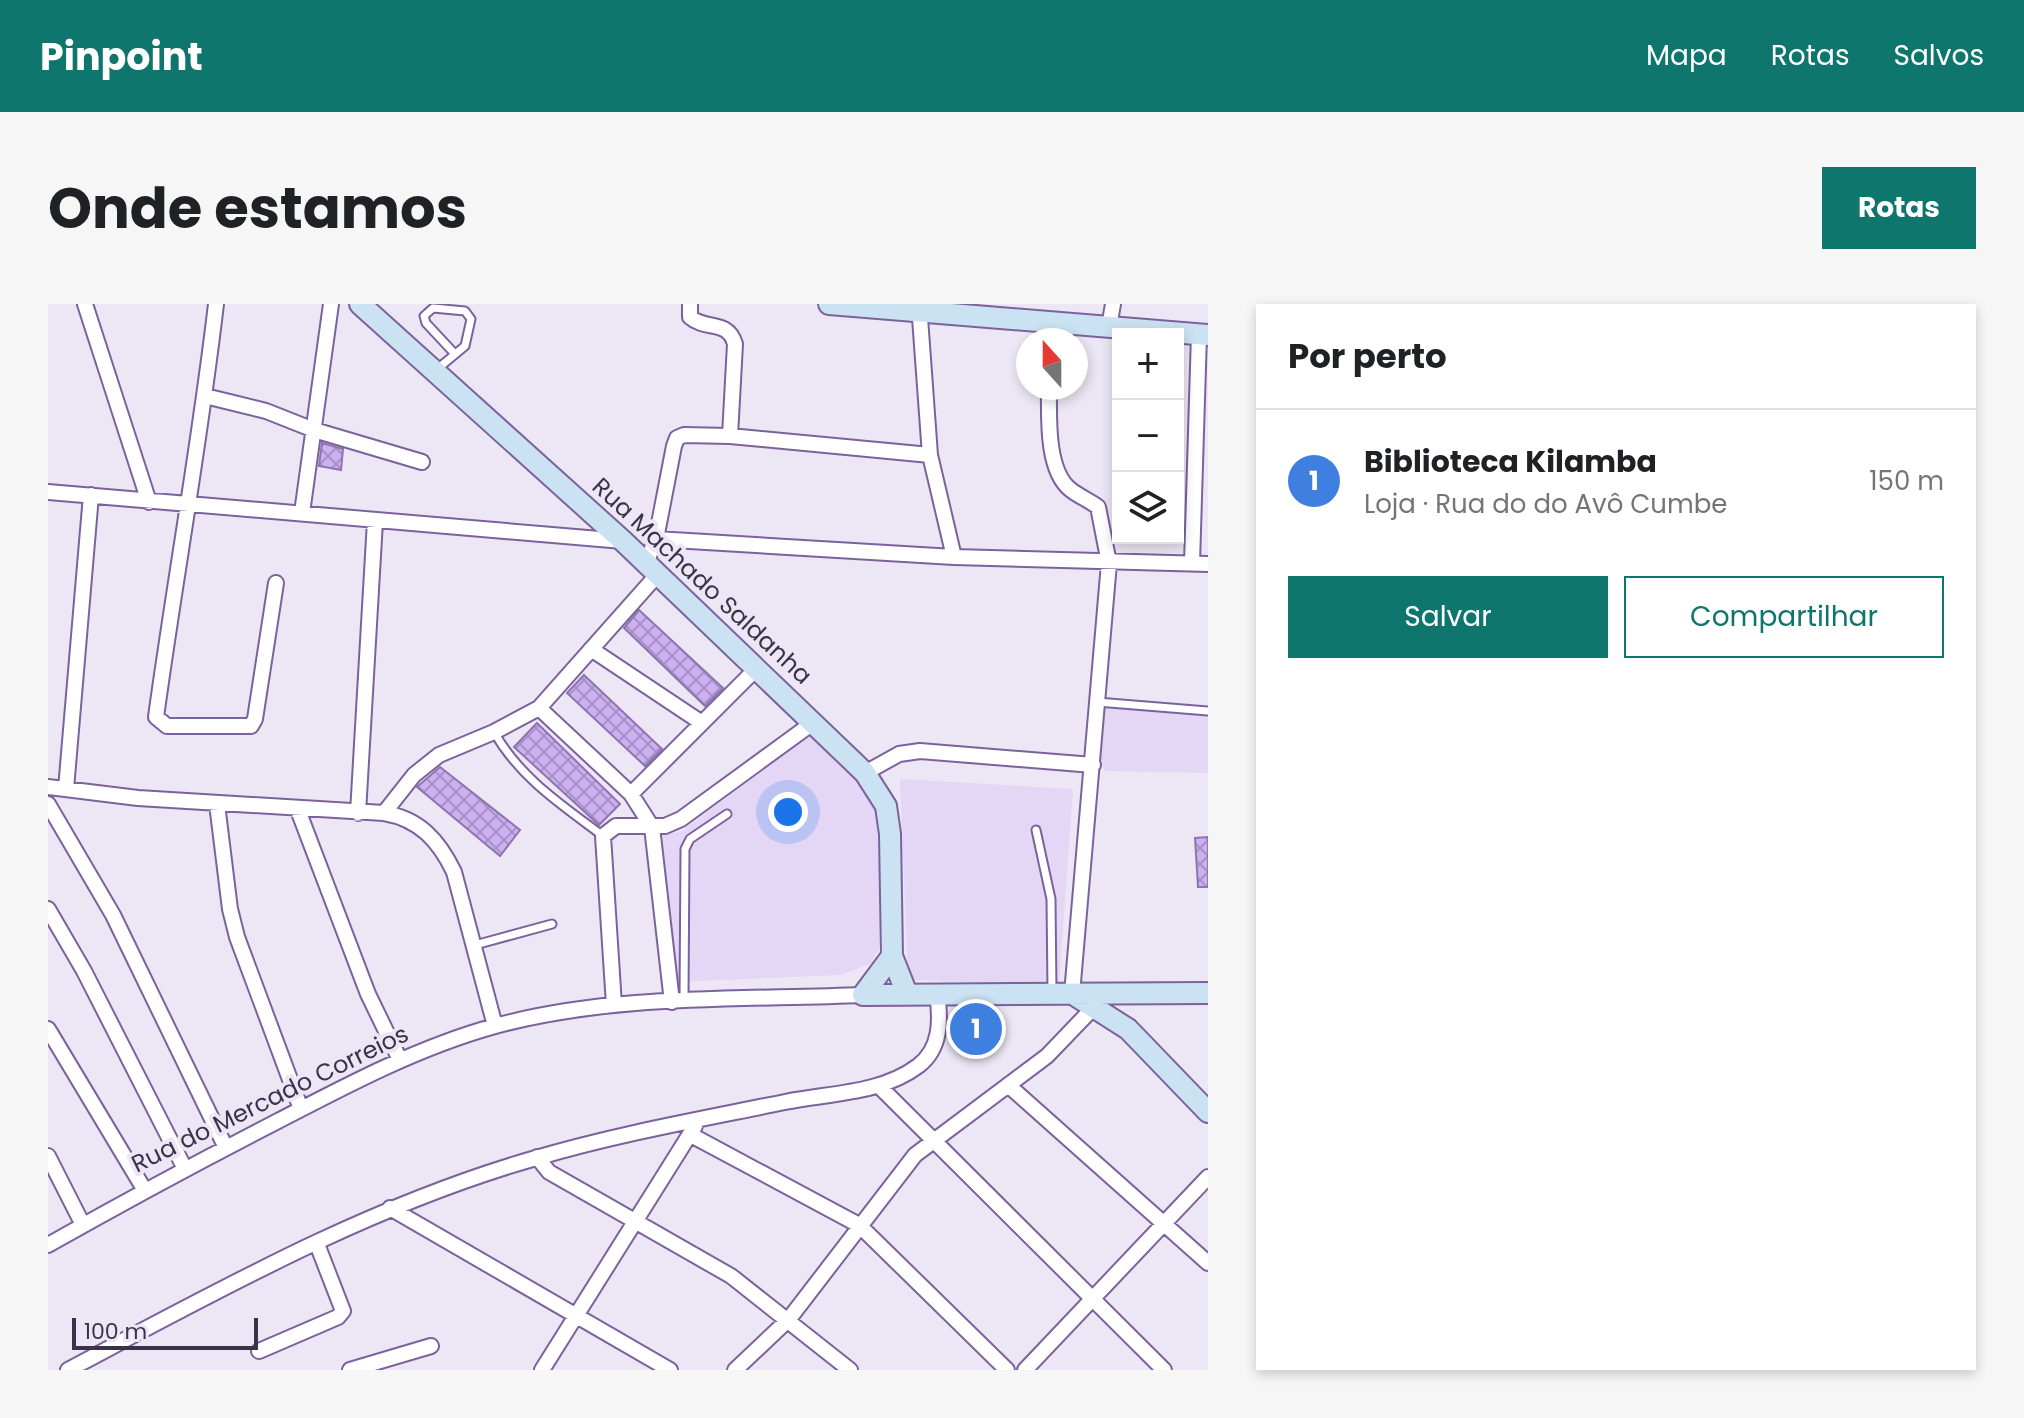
<!DOCTYPE html>
<html lang="pt">
<meta charset="utf-8">
<style>
body{margin:0;font-family:Poppins,sans-serif;background:#f6f6f6;color:#202124}
.controls{position:absolute;right:24px;top:24px;display:grid;overflow:hidden;border-radius:0px;box-shadow:0 4px 12px #0003}
.controls button{width:72px;height:72px;display:grid;place-items:center;padding:0;border:0;border-bottom:2px solid #e0e0e0;background:#fff;color:#202124;font:40px sans-serif}
.compass{position:absolute;left:968px;top:24px;width:72px;height:72px;border-radius:50%;background:#fff;box-shadow:0 4px 12px #0003;rotate:339deg}
.scale{position:absolute;left:24px;bottom:20px;width:186px;box-sizing:border-box;padding-left:8px;border:4px solid #3c314b;border-top:0;font-size:22px;line-height:28px;white-space:nowrap;color:#3c314b;-webkit-text-stroke:6px #ede7f5;paint-order:stroke}
.you{position:absolute;left:740px;top:508px;width:28px;height:28px;margin:-20px;border:6px solid #fff;border-radius:50%;background:#1a73e8;box-shadow:0 0 0 12px #1a73e833}
.badge{display:grid;place-items:center;width:52px;height:52px;border-radius:50%;background:#0f766e;color:#fff;font-size:26px;font-weight:700}
.pin{position:absolute;translate:-50% -50%;border:4px solid #fff;box-shadow:0 2px 8px #0006}
.list{margin:0;padding:0;list-style:none}
h2{display:flex;justify-content:space-between;align-items:center;height:104px;margin:0;padding:0 32px;font-size:34px}
h2 small{font-size:26px;font-weight:400;color:#757577}
.list li{display:grid;grid-template-columns:52px 1fr auto;gap:24px;align-items:center;box-sizing:border-box;height:144px;padding:0 32px;border-top:2px solid #e0e0e0}
.list b{display:block;font-size:30px;white-space:nowrap}
.list p{margin:0;font-size:26px;white-space:nowrap;color:#757577}
.list em{font-size:26px;font-style:normal;color:#757577}
.actions{display:flex;gap:16px;padding:24px 32px}
.actions a{flex:1;padding:18px 0;border:2px solid #0f766e;border-radius:0px;text-align:center;font-size:28px;color:#0f766e}
.actions .main{background:#0f766e;color:#fff}
.icon{flex:none;width:44px;height:44px;fill:none;stroke:currentColor;stroke-width:2;stroke-linecap:round;stroke-linejoin:round}
.map{position:relative;flex:none;width:1160px;height:1066px;overflow:hidden;border-radius:0px}
header{display:flex;align-items:center;gap:48px;box-sizing:border-box;height:112px;padding:0 40px;background:#0f766e;color:#fff}
header strong{font-size:38px}
nav{display:flex;gap:44px;margin-inline-start:auto;font-size:28px}
.intro{display:flex;align-items:center;justify-content:space-between;box-sizing:border-box;height:192px;padding:0 48px}
h1{margin:0;font-size:56px}
.button{padding:20px 36px;border-radius:0px;background:#0f766e;color:#fff;font-size:28px;font-weight:700}
main{display:flex;gap:48px;padding:0 48px}
aside{flex:1;background:#fff;border-radius:0px;box-shadow:0 4px 12px #0003}
.map>svg:first-child{display:block}
.built{fill:#e3d7f5}
.building{fill:url(#building-cross-hatch);stroke:#8e74b0;stroke-width:2}
.lines{fill:none;stroke-linecap:round;stroke-linejoin:round}
.lane-casing{stroke:#7c629d;stroke-width:11}
.street-casing{stroke:#7c629d;stroke-width:18}
.secondary-casing{stroke:#7c629d;stroke-width:24}
.lane{stroke:#fff;stroke-width:7}
.street{stroke:#fff;stroke-width:14}
.secondary{stroke:#cbe2f3;stroke-width:20}
.labels{text-anchor:middle;stroke-width:8;stroke-linejoin:round;paint-order:stroke}
.street-label{font-size:24px;fill:#3c314b;stroke:#ede7f5}
</style>
<header>
<strong>Pinpoint</strong>
<nav><a>Mapa</a><a>Rotas</a><a>Salvos</a></nav>
</header>
<div class="intro"><h1>Onde estamos</h1><a class="button">Rotas</a></div>
<main>
<div class="map">
<svg width="1160" height="1066" viewBox="0 0 1160 1066">
<defs>
<pattern id="building-cross-hatch" width="8" height="8" patternUnits="userSpaceOnUse" patternTransform="scale(2)"><rect width="8" height="8" fill="#ccb1f2"/><path d="M0 0l8 8M0 8l8-8" fill="none" stroke="#a791c6"/></pattern>
</defs>
<rect width="100%" height="100%" fill="#ede7f5"/>
<!-- built -->
<path class="built" d="M1057,395L1160,402V469L1057,467L1051,455Z
M765,428L806,468L822,494L833,524L831,645L822,660L792,671L627,678L612,532L634,527Z
M852,475L1025,485L1011,681L860,676Z"/>
<!-- building -->
<path class="building" d="M274,139L295,145L293,166L271,162Z
M591,306L675,384L657,402L576,324Z
M536,371L614,445L597,462L519,389Z
M489,419L572,500L551,521L466,443Z
M392,463L472,526L452,552L369,483Z
M1160,533V583H1150L1147,534Z"/>
<g class="lines">
<!-- lane casing -->
<g class="lane-casing">
<path id="lane" d="M388,66L417,42L423,15L417,7L385,4L376,12L378,19L406,49
M1049,398L1160,407
M446,428C472,474 514,501 555,532
M988,526L1003,595L1004,688
M427,641L504,620
M636,695L637,545L642,535L679,510"/>
</g>
<!-- street casing -->
<g class="street-casing">
<path id="street" d="M37,0L101,198
M168,0C152,138 127,275 108,413L119,422H203L207,415L228,279
M642,0V13C658,27 680,15 687,40L682,132
M871,0L882,151L906,253
M1061,23L1065,0
M1002,36V19
M1001,84C1001,113 998,167 1023,186C1032,193 1041,196 1050,203L1061,259L1024,690
M157,92L218,107L266,126L374,158
M0,188L575,237
M254,209L283,0
M608,235L906,253L1160,260
M598,259L608,235L626,142L629,134L636,131L682,132L882,151
M1144,259L1151,30
M543,345L654,419
M491,404L583,490L604,523L624,698
M817,469L851,450L872,447L1045,461
M0,483L90,494L336,509C372,515 391,537 406,568L447,722
M18,485L43,191
M583,490L709,364
M0,500L65,611L178,844
M169,500L182,605L189,633L253,805
M250,506L320,690L352,756
M310,509L327,217
M336,509L366,471L391,451L446,428L491,404L610,270
M0,605L36,667L137,865
M566,701L555,532L568,522H617L633,515L766,418
M0,725L96,885
M960,781L1160,959
M831,782L1116,1066
M643,831L811,921L959,1066
M0,852L35,921
M489,853L501,868L683,972L802,1066
M342,904L622,1066
M0,941C76,898 152,857 230,817C299,781 371,743 447,722C565,690 693,696 815,691
M211,1047L290,1013L295,1007L269,940
M20,1066C171,986 323,901 488,854C569,830 654,815 737,798C781,789 833,790 870,762C893,745 893,716 889,690
M302,1066L383,1042
M494,1066L647,822
M687,1066L741,1015L867,851L999,752L1047,702
M977,1066L1160,873"/>
</g>
<!-- secondary casing -->
<g class="secondary-casing">
<path id="secondary" d="M312,0L575,237L817,469L838,502L842,530L844,652L859,690
M781,0L1160,31
M815,691L1160,689
M815,691L844,652
M1028,692L1080,725L1160,808"/>
</g>
<!-- lane -->
<use href="#lane" class="lane"/>
<!-- street -->
<use href="#street" class="street"/>
<!-- secondary -->
<use href="#secondary" class="secondary"/>
</g>
<g class="labels">
<!-- street labels -->
<g class="street-label">
<text transform="translate(654 277) rotate(43)" y="8">Rua Machado Saldanha</text>
<text transform="translate(222 795) rotate(-26)" y="8">Rua do Mercado Correios</text>
</g>
</g>
</svg>
<div class="controls">
<button>+</button>
<button>−</button>
<button><svg class="icon" aria-label="layers" viewBox="0 0 24 24"><path d="M12 4l9 5-9 5-9-5zM3 14l9 5 9-5"/></svg></button>
</div>
<svg class="compass" viewBox="-18 -18 36 36"><path d="M0-13l5 13h-10z" fill="#e53935"/><path d="M0 13l5-13h-10z" fill="#757577"/></svg>
<div class="scale">100 m</div>
<div class="you"></div>
<div class="pin badge" style="left:928px;top:725px;background:#3f7fe0">1</div>
</div>
<aside>
<h2>Por perto<small></small></h2>
<ul class="list">
<li><span class="badge" style="background:#3f7fe0">1</span><div><b>Biblioteca Kilamba</b><p>Loja · Rua do do Avô Cumbe</p></div><em>150 m</em></li>
</ul>
<div class="actions"><a class="main">Salvar</a><a>Compartilhar</a></div>
</aside>
</main>
